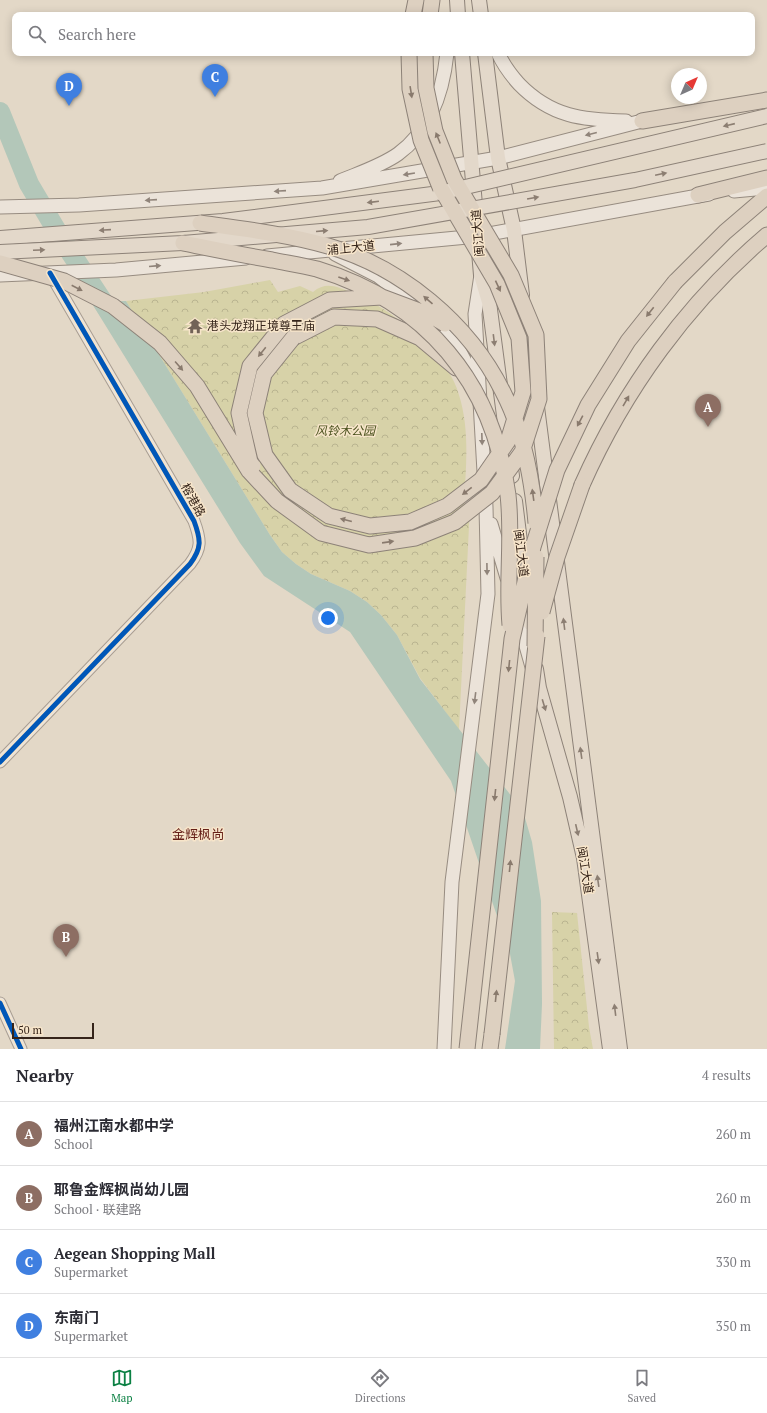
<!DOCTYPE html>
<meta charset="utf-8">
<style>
body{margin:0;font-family:"PT Serif","Noto Sans SC",serif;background:#f2f2f3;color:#2b2b33}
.compass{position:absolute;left:671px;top:68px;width:36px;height:36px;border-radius:50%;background:#fff;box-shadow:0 2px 10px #0003;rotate:44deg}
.scale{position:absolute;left:12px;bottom:10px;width:82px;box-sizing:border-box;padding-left:4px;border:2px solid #35241a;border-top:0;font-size:11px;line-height:14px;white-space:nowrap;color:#35241a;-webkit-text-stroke:3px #f7e5ca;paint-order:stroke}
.you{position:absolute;left:328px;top:618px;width:14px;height:14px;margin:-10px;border:3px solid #fff;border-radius:50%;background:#1a73e8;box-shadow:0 0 0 6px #1a73e833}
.badge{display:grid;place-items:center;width:26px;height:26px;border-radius:50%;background:#0b8043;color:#fff;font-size:13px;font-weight:700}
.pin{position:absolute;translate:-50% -33px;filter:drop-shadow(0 1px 2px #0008)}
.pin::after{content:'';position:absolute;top:21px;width:14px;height:12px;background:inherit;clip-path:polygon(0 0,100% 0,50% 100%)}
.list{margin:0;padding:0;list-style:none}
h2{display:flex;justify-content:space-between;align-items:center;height:52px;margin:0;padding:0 16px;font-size:17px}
h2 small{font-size:13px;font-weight:400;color:#7c7c81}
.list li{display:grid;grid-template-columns:26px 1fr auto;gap:12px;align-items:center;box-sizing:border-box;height:64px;padding:0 16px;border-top:1px solid #e1e1e2}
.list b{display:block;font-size:15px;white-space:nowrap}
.list p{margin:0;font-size:13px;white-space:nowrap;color:#7c7c81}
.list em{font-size:13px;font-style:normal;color:#7c7c81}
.icon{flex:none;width:22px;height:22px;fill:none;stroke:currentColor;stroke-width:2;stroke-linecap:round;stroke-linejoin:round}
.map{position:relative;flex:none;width:767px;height:1049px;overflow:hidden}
.search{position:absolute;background:#fff;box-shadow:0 2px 10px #0003;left:12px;right:12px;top:12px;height:44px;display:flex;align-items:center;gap:10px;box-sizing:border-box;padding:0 14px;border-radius:8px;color:#7c7c81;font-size:15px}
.sheet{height:308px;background:#fff}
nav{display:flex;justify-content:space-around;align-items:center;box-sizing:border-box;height:56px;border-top:1px solid #e1e1e2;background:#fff;font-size:11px;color:#7c7c81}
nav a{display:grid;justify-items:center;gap:2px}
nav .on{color:#0b8043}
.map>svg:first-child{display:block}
.forest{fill:url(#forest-crowns)}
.water{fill:#b3c7b9}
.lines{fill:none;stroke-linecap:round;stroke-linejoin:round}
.river{stroke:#b3c7b9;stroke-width:20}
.tertiary-casing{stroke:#a89d91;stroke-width:13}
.secondary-casing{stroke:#978c81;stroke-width:15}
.primary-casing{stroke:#8d8278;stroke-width:16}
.trunk-casing{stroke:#8d8278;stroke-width:17}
.tertiary{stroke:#ebe3d9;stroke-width:11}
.secondary{stroke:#ebe3d9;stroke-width:13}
.primary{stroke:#e3d8ca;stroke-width:14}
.trunk{stroke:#ddd0c0;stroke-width:15}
.primary-bridge-casing{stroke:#8d8278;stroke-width:16;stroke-linecap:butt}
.trunk-bridge-casing{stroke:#8d8278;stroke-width:17;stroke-linecap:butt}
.primary-bridge{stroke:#e3d8ca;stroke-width:14}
.trunk-bridge{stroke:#ddd0c0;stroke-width:15}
.cycleway-casing{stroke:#f7e5ca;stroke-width:8}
.cycleway{stroke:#0057b8;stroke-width:5}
.oneway{fill:#897a6d}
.oneway2{fill:#8c7e72}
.oneway3{fill:#90847a}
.labels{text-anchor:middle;stroke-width:3;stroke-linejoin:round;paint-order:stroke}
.street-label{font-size:12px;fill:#35241a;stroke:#f7e5ca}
.poi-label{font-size:12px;fill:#35241a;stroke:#f7e5ca;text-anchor:start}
.park-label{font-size:12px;font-style:italic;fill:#4c531f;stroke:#f7e5ca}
.neighbourhood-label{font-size:13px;fill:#651f17;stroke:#f7e5ca}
</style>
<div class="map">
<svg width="767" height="1049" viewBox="0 0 767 1049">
<defs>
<pattern id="forest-crowns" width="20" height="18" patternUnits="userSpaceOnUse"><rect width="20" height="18" fill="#d7d2a8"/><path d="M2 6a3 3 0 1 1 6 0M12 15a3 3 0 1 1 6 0" fill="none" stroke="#b9b490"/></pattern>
</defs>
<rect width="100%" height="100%" fill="#e3d8c7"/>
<!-- forest -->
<path class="forest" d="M270,280L278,292L300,286L313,292C326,281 338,287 352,293C387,308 404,322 430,350C443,364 454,376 459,395C470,430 466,467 464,503L470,506L459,730L420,678L397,635L381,615L367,602L350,591L311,574L296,564L282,552L270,535L126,301L204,292Z
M552,912L577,913L589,1027L593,1049H554Z"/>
<!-- water -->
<path class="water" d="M126,301L270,535L282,552L296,564L311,574L350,591L367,602L381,615L397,635L420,679L523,811L532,842L541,901L542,1004L540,1049H505L515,981L510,954L451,781L350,632L264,576L240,543L91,302Z"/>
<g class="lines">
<!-- river -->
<path class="river" d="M0,112L29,184L61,238L109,311"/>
<!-- tertiary casing -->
<g class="tertiary-casing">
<path id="tertiary" d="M0,762L190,564C202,548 201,540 194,521L51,275
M0,1003L21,1049"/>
</g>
<!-- secondary casing -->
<g class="secondary-casing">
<path id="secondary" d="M498,53C503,64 511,75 519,84C551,117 583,120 626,121
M340,181C359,173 381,166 398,154C431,130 443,92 447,53
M734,191L767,188
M0,207L79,205L322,188L498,158L642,121
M335,254L378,276L426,314L459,350L477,384
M267,256L478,236L709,194
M0,275L116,270L246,258
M491,524L507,578
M517,614L532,667
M444,1049L452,882L488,594L486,507L475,314L481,275"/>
</g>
<!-- primary casing -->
<g class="primary-casing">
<path id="primary" d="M457,0L458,15
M479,0L481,15
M462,53L481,275L489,302L512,476
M485,53L498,158L514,230L522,295
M0,238L223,221L440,193
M525,316L531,366
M537,407L620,1049
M515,501L530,623
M536,669L539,688L570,797L584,858L610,1049"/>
</g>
<!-- trunk casing -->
<g class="trunk-casing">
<path id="trunk" d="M413,15L416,0
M430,15L432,0
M642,121L767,100
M698,195L767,178
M675,282L725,232L767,196
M293,338L334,317L377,319L420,338L456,368
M582,485C624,390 687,303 767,235
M490,1049L492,1034"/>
</g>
<!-- tertiary -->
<use href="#tertiary" class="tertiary"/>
<!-- secondary -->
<use href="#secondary" class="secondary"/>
<!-- primary -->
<use href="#primary" class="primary"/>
<!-- trunk -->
<use href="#trunk" class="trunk"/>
<!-- primary-bridge casing -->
<g class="primary-bridge-casing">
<path id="primary-bridge" d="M440,193L767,116
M0,252L183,243L368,227L635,180L767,151"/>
</g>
<!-- trunk-bridge casing -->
<g class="trunk-bridge-casing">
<path id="trunk-bridge" d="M200,223C243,229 286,234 328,246C401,267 469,323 503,392C524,432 532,478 536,523
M183,243C213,249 242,255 272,260C287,263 302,265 317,269C426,302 493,382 508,495C513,538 506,581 510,625
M0,263L64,281L113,306L160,343L197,386L249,471L277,501L321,533L369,545L415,538L455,522L492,493L522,452L539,399L536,335L511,275L454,179L435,131L426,88L425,53
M293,338L264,374L255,413L265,455L290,490L329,516L370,526L410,522L447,506L481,480L508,441L523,392L519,338L497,284L440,187L421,140L410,89L409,53
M253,466L250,462L239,413L250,366L284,324L330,300L382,297L430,315L445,324
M542,612L557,557L582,485
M535,646L536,557
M492,1034L537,636
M467,1049L512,639L533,547L557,470L588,405L628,341L675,282"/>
</g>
<!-- primary-bridge -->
<use href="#primary-bridge" class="primary-bridge"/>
<!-- trunk-bridge -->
<use href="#trunk-bridge" class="trunk-bridge"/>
<!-- cycleway casing -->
<g class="cycleway-casing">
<path id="cycleway" d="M0,762L190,564C202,548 201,540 194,521L50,273
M0,1003L21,1049"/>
</g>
<!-- cycleway -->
<use href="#cycleway" class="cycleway"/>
</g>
<!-- one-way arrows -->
<defs><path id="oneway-solid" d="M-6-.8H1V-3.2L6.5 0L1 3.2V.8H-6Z"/></defs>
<g class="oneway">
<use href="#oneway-solid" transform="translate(411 92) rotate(81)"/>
<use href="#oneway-solid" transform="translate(438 138) rotate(-112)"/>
<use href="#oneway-solid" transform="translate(344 279) rotate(19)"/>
<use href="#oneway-solid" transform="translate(498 286) rotate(65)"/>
<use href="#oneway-solid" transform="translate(77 288) rotate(27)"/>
<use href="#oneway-solid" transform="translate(428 300) rotate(-139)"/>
<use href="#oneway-solid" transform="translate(650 312) rotate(128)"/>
<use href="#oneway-solid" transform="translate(262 352) rotate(129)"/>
<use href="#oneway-solid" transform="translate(179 366) rotate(49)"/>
<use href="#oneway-solid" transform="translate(626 401) rotate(-60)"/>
<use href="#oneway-solid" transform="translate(580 421) rotate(118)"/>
<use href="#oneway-solid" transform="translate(467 491) rotate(142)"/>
<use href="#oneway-solid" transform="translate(533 495) rotate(-98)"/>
<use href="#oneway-solid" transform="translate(346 520) rotate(-166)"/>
<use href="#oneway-solid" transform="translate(388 542) rotate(-8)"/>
<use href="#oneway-solid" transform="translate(509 666) rotate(96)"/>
<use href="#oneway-solid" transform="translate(495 795) rotate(96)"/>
<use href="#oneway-solid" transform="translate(510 866) rotate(-84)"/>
<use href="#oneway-solid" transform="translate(496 996) rotate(-84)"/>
</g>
<g class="oneway2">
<use href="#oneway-solid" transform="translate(729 125) rotate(167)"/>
<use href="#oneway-solid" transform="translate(661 174) rotate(-12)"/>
<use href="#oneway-solid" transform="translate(533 198) rotate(-10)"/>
<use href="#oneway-solid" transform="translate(373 202) rotate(173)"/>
<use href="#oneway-solid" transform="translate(105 230) rotate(176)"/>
<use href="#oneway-solid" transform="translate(322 231) rotate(-5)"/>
<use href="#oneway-solid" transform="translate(39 250) rotate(-3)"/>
<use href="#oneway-solid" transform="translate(494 340) rotate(83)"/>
<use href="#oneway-solid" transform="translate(564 624) rotate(-97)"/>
<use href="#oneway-solid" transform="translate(544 705) rotate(73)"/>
<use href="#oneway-solid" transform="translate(581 753) rotate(-98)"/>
<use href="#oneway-solid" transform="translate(577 830) rotate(77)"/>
<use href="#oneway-solid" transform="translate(598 881) rotate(-98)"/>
<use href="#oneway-solid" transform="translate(598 958) rotate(82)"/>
<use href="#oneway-solid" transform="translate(615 1010) rotate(-97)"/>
</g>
<g class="oneway3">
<use href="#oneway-solid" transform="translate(591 134) rotate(166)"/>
<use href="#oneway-solid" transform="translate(409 174) rotate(171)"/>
<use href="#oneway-solid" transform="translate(280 191) rotate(176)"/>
<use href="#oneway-solid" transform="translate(151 200) rotate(176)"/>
<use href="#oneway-solid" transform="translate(396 244) rotate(-6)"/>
<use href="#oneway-solid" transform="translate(155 266) rotate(-5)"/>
<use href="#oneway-solid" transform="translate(482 439) rotate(88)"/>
<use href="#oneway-solid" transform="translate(487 569) rotate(89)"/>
<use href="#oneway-solid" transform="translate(475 698) rotate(97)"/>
</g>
<!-- icons -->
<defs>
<g id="temple-bare" transform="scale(1.2)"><path d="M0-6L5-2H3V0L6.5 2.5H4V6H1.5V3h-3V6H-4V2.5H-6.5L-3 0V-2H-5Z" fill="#726357" stroke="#f7e5ca" stroke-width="2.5" paint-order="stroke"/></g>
</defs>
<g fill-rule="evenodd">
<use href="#temple-bare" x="195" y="326"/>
</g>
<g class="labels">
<!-- street labels -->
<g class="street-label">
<text transform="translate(478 233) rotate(-95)" y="4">闽江大道</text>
<text transform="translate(351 248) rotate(-6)" y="4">浦上大道</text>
<text transform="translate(193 500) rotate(61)" y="4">榕港路</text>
<text transform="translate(521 553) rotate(83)" y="4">闽江大道</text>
<text transform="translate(585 870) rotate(81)" y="4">闽江大道</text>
</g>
<!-- poi labels -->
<g class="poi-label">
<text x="207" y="330">港头龙翔正境尊王庙</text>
</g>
<!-- park labels -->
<g class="park-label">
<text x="345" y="435">风铃木公园</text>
</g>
<!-- neighbourhood labels -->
<g class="neighbourhood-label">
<text x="198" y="839">金辉枫尚</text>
</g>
</g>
</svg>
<svg class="compass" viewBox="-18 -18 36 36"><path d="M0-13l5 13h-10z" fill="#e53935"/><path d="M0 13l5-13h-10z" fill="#7c7c81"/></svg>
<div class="scale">50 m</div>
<div class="you"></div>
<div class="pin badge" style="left:708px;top:427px;background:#8d6e63">A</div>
<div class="pin badge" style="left:66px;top:957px;background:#8d6e63">B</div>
<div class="pin badge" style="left:215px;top:97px;background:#3f7fe0">C</div>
<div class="pin badge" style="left:69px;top:106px;background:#3f7fe0">D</div>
<div class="search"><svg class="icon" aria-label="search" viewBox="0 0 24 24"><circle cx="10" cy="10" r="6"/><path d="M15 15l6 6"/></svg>Search here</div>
</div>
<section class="sheet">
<h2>Nearby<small>4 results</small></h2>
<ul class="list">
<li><span class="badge" style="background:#8d6e63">A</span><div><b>福州江南水都中学</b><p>School</p></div><em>260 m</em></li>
<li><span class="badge" style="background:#8d6e63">B</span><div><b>耶鲁金辉枫尚幼儿园</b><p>School · 联建路</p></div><em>260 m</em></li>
<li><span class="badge" style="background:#3f7fe0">C</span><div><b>Aegean Shopping Mall</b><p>Supermarket</p></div><em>330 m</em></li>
<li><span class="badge" style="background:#3f7fe0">D</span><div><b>东南门</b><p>Supermarket</p></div><em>350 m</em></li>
</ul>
</section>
<nav>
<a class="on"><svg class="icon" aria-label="map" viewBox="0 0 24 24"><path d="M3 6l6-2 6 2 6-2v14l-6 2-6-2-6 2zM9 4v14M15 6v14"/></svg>Map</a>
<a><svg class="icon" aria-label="directions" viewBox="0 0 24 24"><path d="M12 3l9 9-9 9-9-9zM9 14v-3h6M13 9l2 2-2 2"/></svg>Directions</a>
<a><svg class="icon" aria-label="saved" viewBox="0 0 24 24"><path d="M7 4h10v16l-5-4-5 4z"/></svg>Saved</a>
</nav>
